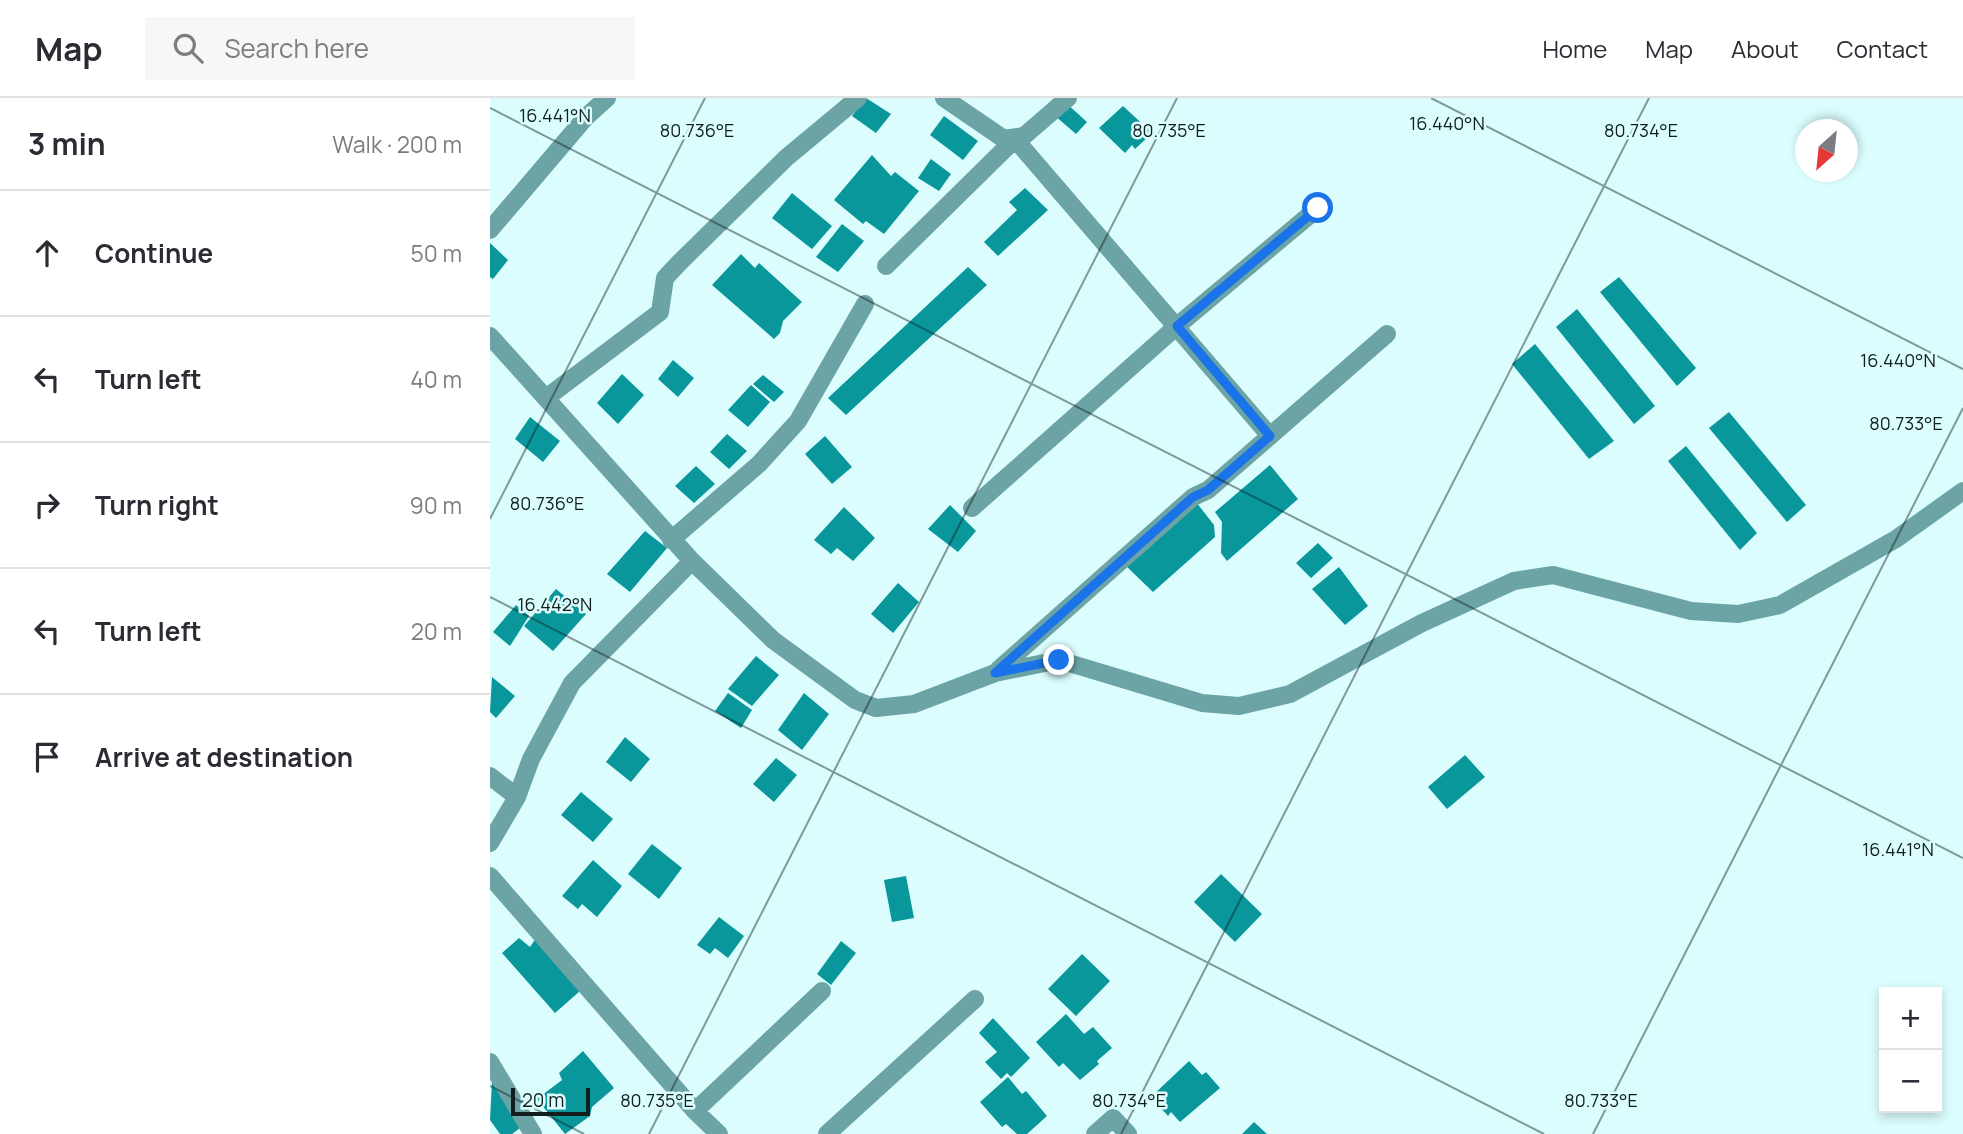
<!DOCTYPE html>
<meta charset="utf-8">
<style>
body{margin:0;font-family:Manrope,sans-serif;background:#f7f7f7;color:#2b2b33}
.controls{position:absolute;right:21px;bottom:21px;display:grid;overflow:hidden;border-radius:0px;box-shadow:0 4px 10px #0003}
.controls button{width:63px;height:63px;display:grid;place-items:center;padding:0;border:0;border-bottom:2px solid #e1e1e2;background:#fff;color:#2b2b33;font:35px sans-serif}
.compass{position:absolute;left:1305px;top:21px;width:63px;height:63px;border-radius:50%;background:#fff;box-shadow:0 4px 10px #0003;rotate:207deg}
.scale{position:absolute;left:21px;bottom:18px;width:79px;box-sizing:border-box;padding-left:7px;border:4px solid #111e1e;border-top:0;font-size:19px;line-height:24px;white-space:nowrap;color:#111e1e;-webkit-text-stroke:5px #dbfdfe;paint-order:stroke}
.stop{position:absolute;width:21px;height:21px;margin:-16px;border:5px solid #1a73e8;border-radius:50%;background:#fff}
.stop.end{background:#1a73e8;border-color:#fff;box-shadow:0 2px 7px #0008}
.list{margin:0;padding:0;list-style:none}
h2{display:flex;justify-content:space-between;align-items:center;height:91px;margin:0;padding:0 28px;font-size:30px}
h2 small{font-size:23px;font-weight:400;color:#7c7c81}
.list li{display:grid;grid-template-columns:46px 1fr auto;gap:21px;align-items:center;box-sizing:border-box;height:126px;padding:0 28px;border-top:2px solid #e1e1e2}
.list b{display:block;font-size:26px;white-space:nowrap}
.list em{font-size:23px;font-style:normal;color:#7c7c81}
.icon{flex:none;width:38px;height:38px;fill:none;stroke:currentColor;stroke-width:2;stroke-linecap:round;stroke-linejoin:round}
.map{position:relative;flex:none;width:1473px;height:1036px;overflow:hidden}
header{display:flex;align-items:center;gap:42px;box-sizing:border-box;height:98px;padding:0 35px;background:#fff;border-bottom:2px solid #e1e1e2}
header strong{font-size:33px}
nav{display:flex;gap:38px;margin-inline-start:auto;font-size:24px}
.search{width:490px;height:63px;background:#f7f7f7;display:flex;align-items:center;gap:18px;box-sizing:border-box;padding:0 24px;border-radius:0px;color:#7c7c81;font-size:26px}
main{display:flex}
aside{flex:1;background:#fff}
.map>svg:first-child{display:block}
.building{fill:#09979b}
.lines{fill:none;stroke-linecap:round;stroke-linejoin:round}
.street{stroke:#6ca3a5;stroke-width:18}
.route{stroke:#1a73e8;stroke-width:9}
.ticks{fill:none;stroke:#111e1e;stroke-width:2;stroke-opacity:0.45}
.ticks-label{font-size:18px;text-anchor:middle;fill:#111e1e;stroke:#dbfdfe;stroke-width:5;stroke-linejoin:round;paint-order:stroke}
</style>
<header>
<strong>Map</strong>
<div class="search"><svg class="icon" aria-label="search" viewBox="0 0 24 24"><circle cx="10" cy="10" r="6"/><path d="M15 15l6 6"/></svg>Search here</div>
<nav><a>Home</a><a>Map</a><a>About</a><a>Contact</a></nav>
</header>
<main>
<aside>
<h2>3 min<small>Walk · 200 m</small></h2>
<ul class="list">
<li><svg class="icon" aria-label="ahead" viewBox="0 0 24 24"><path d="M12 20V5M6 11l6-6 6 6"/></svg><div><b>Continue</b></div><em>50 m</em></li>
<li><svg class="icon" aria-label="left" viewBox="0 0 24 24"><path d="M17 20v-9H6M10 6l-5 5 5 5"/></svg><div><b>Turn left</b></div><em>40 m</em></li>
<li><svg class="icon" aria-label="right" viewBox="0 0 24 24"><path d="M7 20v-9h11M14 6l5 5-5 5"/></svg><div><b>Turn right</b></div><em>90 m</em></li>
<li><svg class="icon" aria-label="left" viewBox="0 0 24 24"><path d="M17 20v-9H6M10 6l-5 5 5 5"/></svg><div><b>Turn left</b></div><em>20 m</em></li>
<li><svg class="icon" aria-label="arrive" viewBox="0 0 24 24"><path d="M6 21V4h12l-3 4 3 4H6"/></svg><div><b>Arrive at destination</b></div></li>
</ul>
</aside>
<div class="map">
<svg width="1473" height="1036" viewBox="0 0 1473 1036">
<rect width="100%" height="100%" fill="#dbfdfe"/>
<!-- building -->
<path class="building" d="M376,0L401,16L386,35L362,18Z
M576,5L597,24L586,36L564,17Z
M633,8L660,33L656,36L658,39L645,51L642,47L635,55L609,30Z
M454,18L488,43L473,62L440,37Z
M382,57L401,78L405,74L429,93L394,136L376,123L373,126L344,102Z
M441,61L461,76L449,93L428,80Z
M535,90L558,112L508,158L494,144L527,112L519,104Z
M302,95L342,128L322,151L282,120Z
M352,126L374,143L348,174L326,159Z
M0,145L18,162L3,181L0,179Z
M251,156L265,170L269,165L312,204L293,223L290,235L284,241L222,187Z
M478,169L497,187L356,317L338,300Z
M1129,179L1206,270L1187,288L1110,194Z
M1087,211L1165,308L1144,326L1066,229Z
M1045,246L1124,343L1099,361L1022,266Z
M183,262L204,280L188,299L168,281Z
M132,276L154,297L128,326L107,305Z
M273,277L294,294L284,304L263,286Z
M261,287L280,304L258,329L238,312Z
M1239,314L1316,407L1297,424L1219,330Z
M40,319L70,343L53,364L25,341Z
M237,336L257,353L239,371L220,354Z
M335,338L362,369L342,386L315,356Z
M1196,348L1267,435L1250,452L1178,363Z
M780,367L808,401L737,463L731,455L732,424L725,414Z
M206,368L225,386L204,405L185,388Z
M706,404L724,427L725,439L663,494L634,466Z
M460,407L486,433L468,454L438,431Z
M354,409L385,440L363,463L347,450L341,456L324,442Z
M155,433L177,450L140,494L117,476Z
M828,445L843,460L821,480L806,465Z
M849,469L878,508L855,527L822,491Z
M408,485L429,504L403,535L381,516Z
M66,491L96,516L63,553L34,528Z
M26,507L39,518L20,548L3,534Z
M266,558L289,577L262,608L238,591Z
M2,579L25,598L6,620L0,614Z
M238,595L262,612L251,630L225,613Z
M314,595L339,616L312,652L288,632Z
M135,639L160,661L141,684L116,664Z
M975,657L995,679L957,711L938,689Z
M286,660L307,677L284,704L263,686Z
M91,694L123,721L103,744L71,717Z
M162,746L192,770L169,801L138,776Z
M103,762L132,788L107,819L92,806L88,811L72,798Z
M731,776L772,816L745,844L704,804Z
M416,778L424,820L402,824L394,782Z
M229,819L254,838L238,860L225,850L220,856L207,847Z
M29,840L40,849L46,840L90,893L65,915L12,855Z
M351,843L366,855L341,887L327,876Z
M592,856L620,883L586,918L558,891Z
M576,916L594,936L603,929L622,950L607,963L609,966L590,982L573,965L569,969L546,944Z
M503,920L540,960L521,979L517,975L511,981L495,964L507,954L489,935Z
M93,953L124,990L102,1009L100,1018L75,1036L47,1001L72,982L69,975Z
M699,963L712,977L716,974L730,990L690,1024L681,1014L678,1018L661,999Z
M518,979L532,996L536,993L557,1018L537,1036H527L516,1026L512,1029L490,1004Z
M2,984L34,1027L22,1036H10L0,1022Z
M764,1024L777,1036H752Z"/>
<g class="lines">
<!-- street -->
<path class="street" d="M454,0L514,41L534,38L578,0
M0,132L96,19L117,0
M396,168L525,41L780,338
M0,238L202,463L283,542L365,602L386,610L424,606L505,575L569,562L712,605L749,608L800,596L932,525L1024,483L1063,477L1201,513L1248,516L1290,507L1406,441L1473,393
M56,300L170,214L175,180L189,165L296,60L368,0
M482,410L687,228L828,110
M181,442L269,366L308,323L375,206
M508,572L703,399L718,392L897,236
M0,678L27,699
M0,745L27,699L41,661L82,585L202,463
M0,778L205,1013L229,1036
M0,964L43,1036
M205,1013L332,893
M337,1036L485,901
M605,1036L623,1020L638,1036"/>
</g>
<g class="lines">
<!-- route -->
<path class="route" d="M569,562L505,575L703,399L718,392L780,338L687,228L828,110"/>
</g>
<!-- ticks -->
<path class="ticks" d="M941,0L1473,271M0,10L1473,760M0,421L215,0M0,499L1054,1036M0,988L94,1036M159,1036L687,0M631,1036L1159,0M1103,1036L1473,310"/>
<g class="ticks-label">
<text x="65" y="24">16.441°N</text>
<text x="957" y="32">16.440°N</text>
<text x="207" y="39">80.736°E</text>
<text x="679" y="39">80.735°E</text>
<text x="1151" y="39">80.734°E</text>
<text x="1408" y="269">16.440°N</text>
<text x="1416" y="332">80.733°E</text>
<text x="57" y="412">80.736°E</text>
<text x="65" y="513">16.442°N</text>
<text x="1408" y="758">16.441°N</text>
<text x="167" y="1009">80.735°E</text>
<text x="639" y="1009">80.734°E</text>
<text x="1111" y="1009">80.733°E</text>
</g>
</svg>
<div class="controls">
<button>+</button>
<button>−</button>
</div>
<svg class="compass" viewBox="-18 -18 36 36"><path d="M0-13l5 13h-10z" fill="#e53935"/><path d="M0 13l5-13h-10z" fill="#7c7c81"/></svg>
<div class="scale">20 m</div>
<div class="stop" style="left:828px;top:110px"></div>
<div class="stop end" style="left:569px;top:562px"></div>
</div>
</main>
